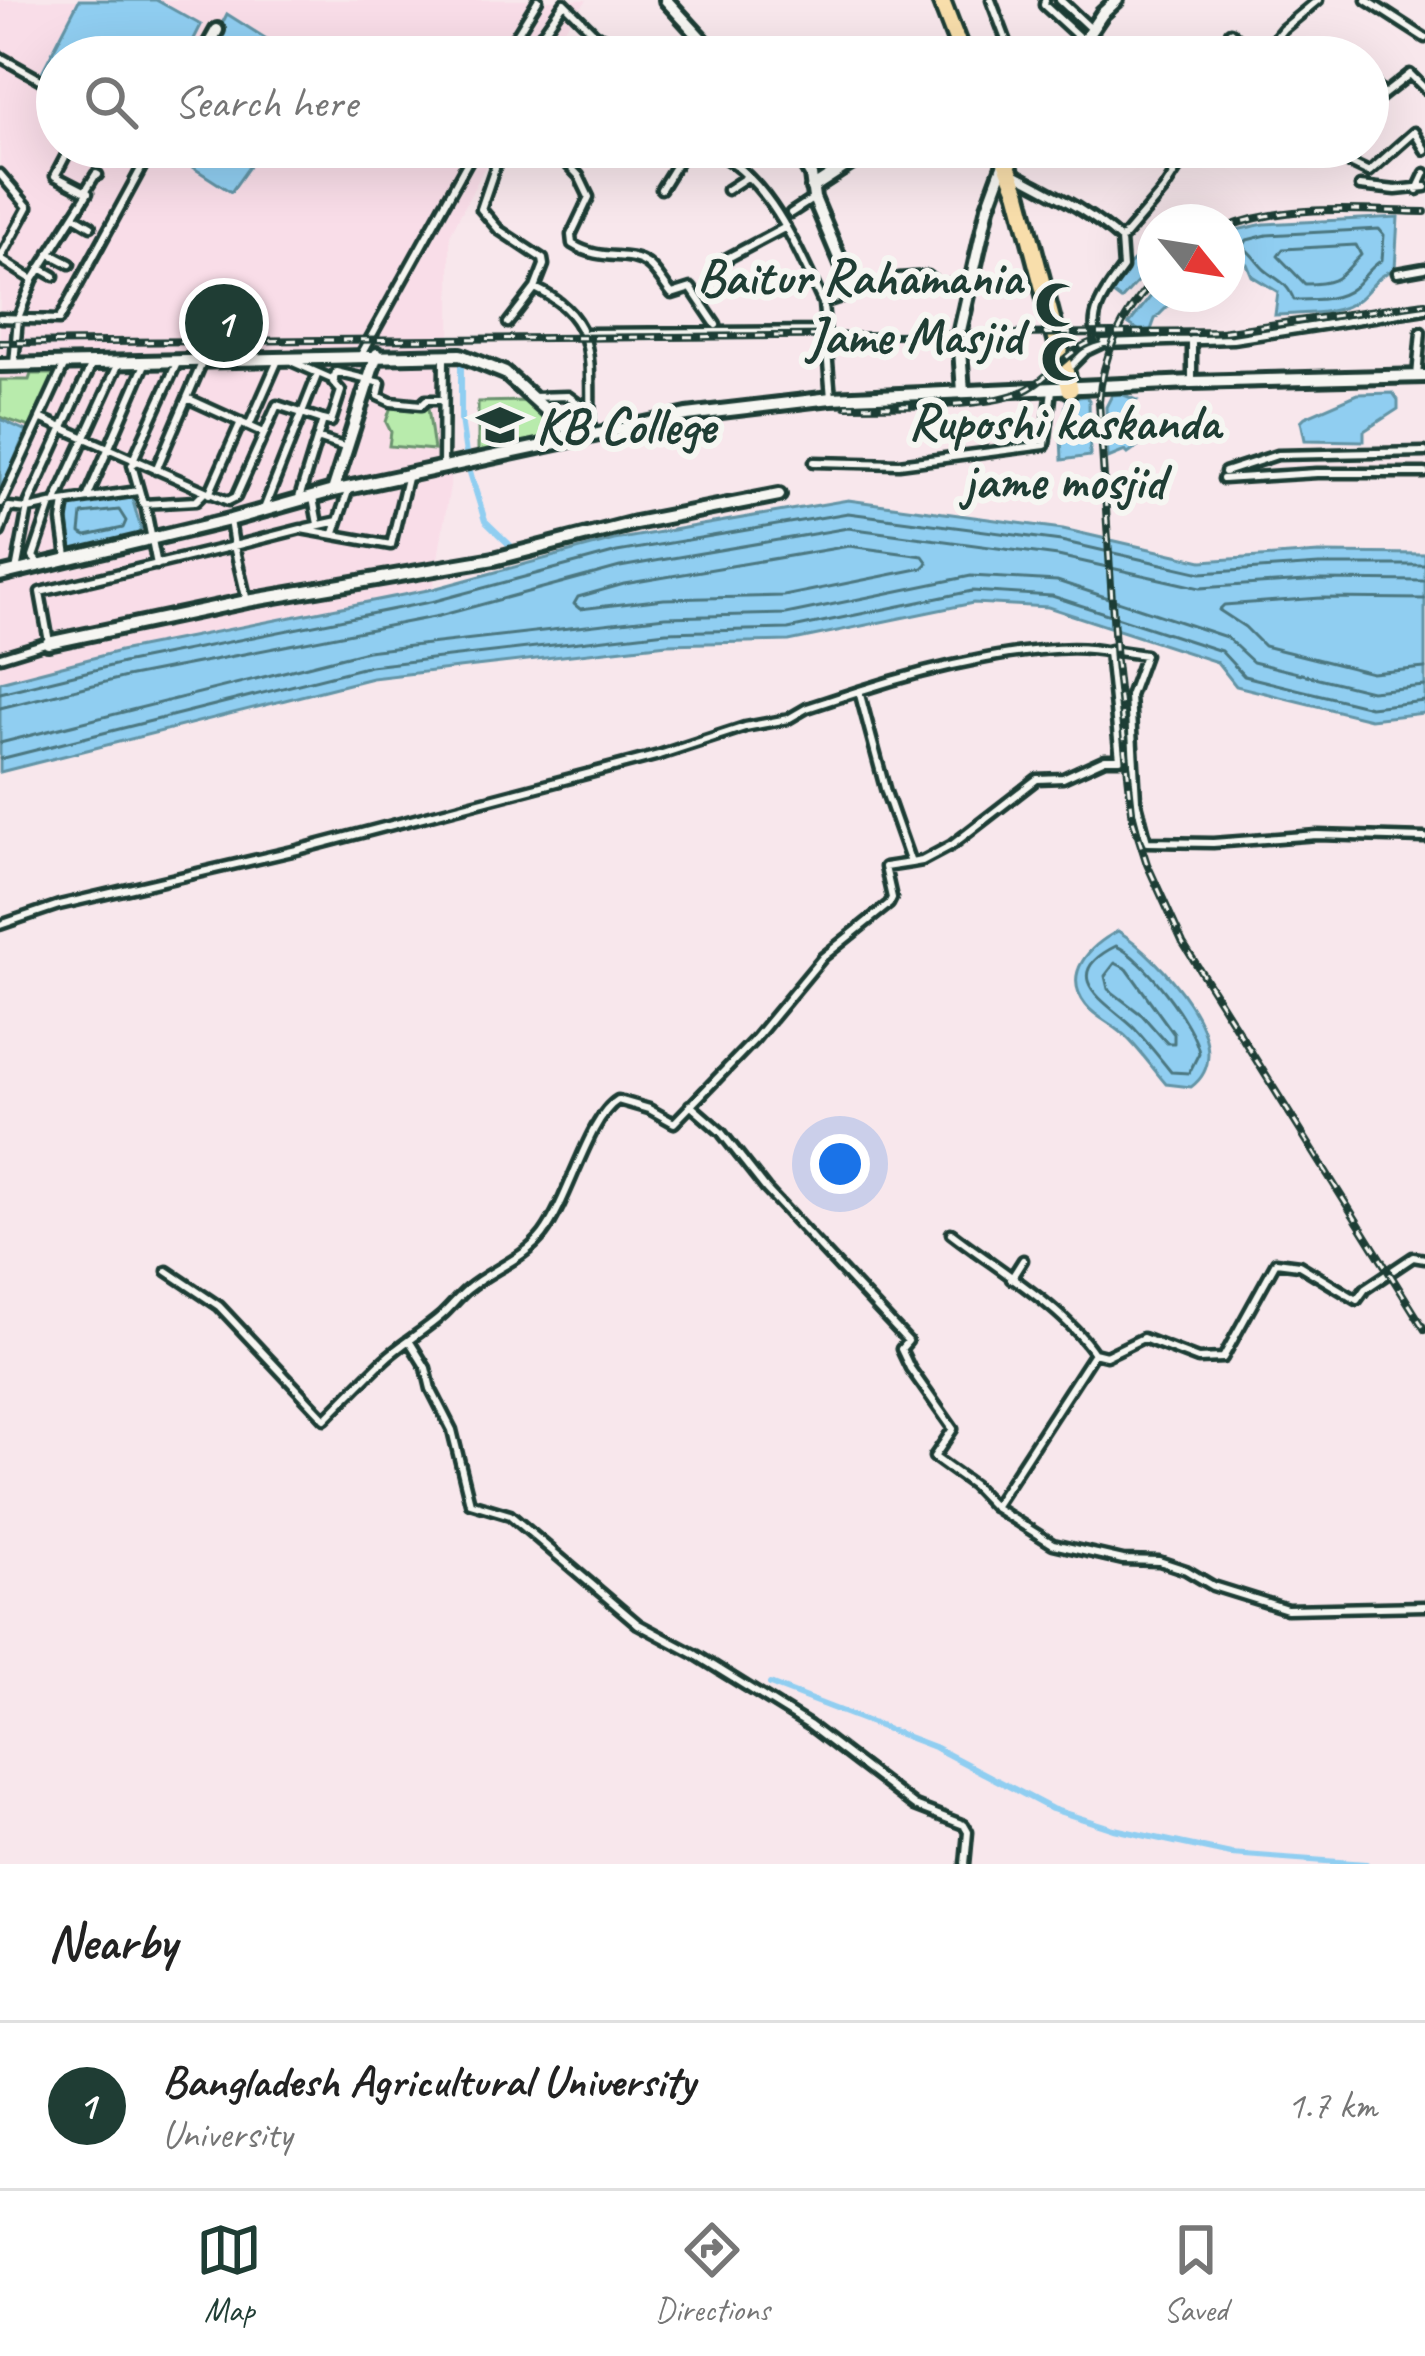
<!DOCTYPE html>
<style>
body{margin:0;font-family:Caveat,sans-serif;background:#f2f2f2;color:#222}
.compass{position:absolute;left:1137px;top:204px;width:108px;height:108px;border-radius:50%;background:#fff;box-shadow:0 12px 48px #0002;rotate:120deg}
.you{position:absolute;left:840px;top:1164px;width:42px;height:42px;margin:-30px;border:9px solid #fff;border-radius:50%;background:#1a73e8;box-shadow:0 0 0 18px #1a73e833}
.badge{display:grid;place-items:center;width:78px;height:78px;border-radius:50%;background:#1f3d34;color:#fff;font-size:39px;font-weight:700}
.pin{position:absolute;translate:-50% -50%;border:6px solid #fff;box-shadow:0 3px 12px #0006}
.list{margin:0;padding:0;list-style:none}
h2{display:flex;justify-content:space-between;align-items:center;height:156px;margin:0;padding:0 48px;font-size:51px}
h2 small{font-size:39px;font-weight:400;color:#767676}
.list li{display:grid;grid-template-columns:78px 1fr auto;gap:36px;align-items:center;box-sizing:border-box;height:168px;padding:0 48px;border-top:3px solid #e0e0e0}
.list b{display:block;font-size:45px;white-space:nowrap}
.list p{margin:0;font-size:39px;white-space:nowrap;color:#767676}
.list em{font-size:39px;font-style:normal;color:#767676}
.icon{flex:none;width:66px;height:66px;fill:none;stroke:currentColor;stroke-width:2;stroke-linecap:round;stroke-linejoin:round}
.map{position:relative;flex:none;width:1425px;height:1864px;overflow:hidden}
.search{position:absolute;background:#fff;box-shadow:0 12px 48px #0002;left:36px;right:36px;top:36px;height:132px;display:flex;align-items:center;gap:30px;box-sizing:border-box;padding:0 42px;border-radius:66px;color:#767676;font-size:45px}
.sheet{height:324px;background:#fff}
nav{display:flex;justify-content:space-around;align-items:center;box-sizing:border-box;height:168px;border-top:3px solid #e0e0e0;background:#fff;font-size:33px;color:#767676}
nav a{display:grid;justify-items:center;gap:6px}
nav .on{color:#1f3d34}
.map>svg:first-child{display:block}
.built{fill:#f9dde8}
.green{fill:#b8ebac;stroke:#6c9470;stroke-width:3}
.water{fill:#90cef1;stroke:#6394a5;stroke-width:3}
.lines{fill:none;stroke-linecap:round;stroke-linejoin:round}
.shore{stroke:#4c7780;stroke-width:3}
.canal{stroke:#90cef1;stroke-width:6}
.street-casing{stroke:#1f3d34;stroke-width:15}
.secondary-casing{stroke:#1f3d34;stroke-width:20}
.highway-casing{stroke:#1f3d34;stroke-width:24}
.street{stroke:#f6f6f2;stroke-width:6}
.secondary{stroke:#f6f6f2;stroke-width:10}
.highway{stroke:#f8deab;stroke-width:15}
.rail-casing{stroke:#1f3d34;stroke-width:8}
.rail{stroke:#f6f6f2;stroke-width:3;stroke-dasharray:9;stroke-linecap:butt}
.labels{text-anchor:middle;stroke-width:12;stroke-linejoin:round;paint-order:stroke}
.poi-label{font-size:51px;font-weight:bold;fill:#1f3d34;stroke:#f6f6f2;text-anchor:end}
</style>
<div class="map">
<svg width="1425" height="1864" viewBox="0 0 1425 1864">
<rect width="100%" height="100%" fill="#f8e7ec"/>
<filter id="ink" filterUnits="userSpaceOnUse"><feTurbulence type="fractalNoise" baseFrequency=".00833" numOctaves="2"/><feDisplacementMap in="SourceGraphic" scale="24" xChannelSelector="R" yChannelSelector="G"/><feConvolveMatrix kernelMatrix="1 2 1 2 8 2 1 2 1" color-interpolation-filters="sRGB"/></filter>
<g filter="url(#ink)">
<!-- built -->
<path class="built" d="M0,0H587L542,57H57V147H495L450,235V486L433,589L120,651L0,682Z"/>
<!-- green -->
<path class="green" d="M31,374H55L32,428L0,417V380H29Z
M526,401L550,423L546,440L478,456V402Z
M392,403L428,408L434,450L389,446L391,432L386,422Z"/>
<!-- water -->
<path class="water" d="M79,0H156L201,25L185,57H155L128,41L119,57H57V89L39,78Z
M227,14L295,57H205Z
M161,147H263L231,192Z
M1398,217L1395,269C1376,276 1373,287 1359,299C1339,316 1300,313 1275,315L1278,292L1252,276L1247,264L1227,263V232L1264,224Z
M1155,240V263L1121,300L1109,291L1122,272Z
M1155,291V294H1180L1155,319L1151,330L1141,332L1129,324Z
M1393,393L1398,400V409L1364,431V441L1305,440L1301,421L1305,417L1358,394Z
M1122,394L1136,400L1131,402L1135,411H1129L1140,422L1138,435L1142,444L1128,454L1125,451L1108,458L1106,407L1112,395Z
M1086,396L1089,400L1090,456L1062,460L1061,435L1067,399Z
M0,419L26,431L0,495Z
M132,498L141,529L136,537L71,552L67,504Z
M848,500L1063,529L1202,561L1319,553L1425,554V713L1370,719L1236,686L1217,662L1048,607L973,603L789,641L667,644L372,678L0,772V682L120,651L433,589L614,540Z
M1118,931C1156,954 1245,1048 1191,1087L1166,1084C1152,1068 1139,1048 1123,1034C1111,1023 1095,1017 1086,1005C1061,973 1091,945 1118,931Z"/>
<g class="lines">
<!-- shore -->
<path class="shore" d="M1379,229L1384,235L1382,260C1369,268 1364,278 1353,288C1338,301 1312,300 1294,300C1287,282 1278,281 1265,270C1257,263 1252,253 1243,247L1247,240L1267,235Z
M1356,245L1361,255C1338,277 1341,284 1305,284L1278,256L1283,249Z
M119,510L126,521L123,528L86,536L80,533L82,514Z
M849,546L923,556L928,563L923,568L784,596L664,599L580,609L574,604L578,597L624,584Z
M1425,599L1321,598L1224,605L1219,610L1245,627L1264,646L1372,673L1425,668
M0,693L123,663L435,601L617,552L848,513L1061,541L1201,573L1319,565H1425
M0,708L126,677L439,616L620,567L848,528L1058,556L1200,588L1320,580L1425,581
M0,743L367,651L665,617L786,614L971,576L1057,581L1226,637L1253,662L1371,691L1425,686
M0,759L370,666L666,632L788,629L972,591L1052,596L1221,651L1244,676L1370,707L1425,701
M1116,946C1142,956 1195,1025 1199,1053L1189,1073L1171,1072C1159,1057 1147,1042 1134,1028C1110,1004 1053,977 1116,946Z
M1115,963L1127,969L1174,1034V1043H1167L1142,1015L1108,989L1105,976Z"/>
<!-- canal -->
<path class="canal" d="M461,360V419L467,461
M468,466L485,521L515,550
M770,1684L934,1747L1052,1809L1114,1829L1231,1854L1366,1864"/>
<!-- street casing -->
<g class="street-casing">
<path id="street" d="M991,0L1008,45L1021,57
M1045,0L1044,5L1082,40
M1060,0L1092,30
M1366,0L1425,38
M1230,32L1257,57
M542,33L569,57
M0,57L57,89
M521,57L514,39L538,0
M526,57L564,3L595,34L619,45L628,57
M1260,57L1283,29L1318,0
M1368,77L1384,94
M1368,107L1410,74L1425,89
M502,147L481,209L499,230L543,259L544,265L535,288C604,320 587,369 591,433
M568,147L562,158L579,176L589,197L571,235L572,244C602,263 627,250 647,264C657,271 664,285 672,294L691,288L716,325
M705,147C768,174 795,244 823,303
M1333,147L1348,162L1369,172L1414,132L1425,150
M1014,173C1052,194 1088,210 1121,240L1123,268C1107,290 1084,317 1100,344
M0,174L28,207L0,259L33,280
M1360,186L1396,190L1425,187
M661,189L687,147
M86,190L96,174L98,175
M727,190L747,177
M1417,190L1425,173
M791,213L814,198
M74,216L91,226
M1121,240L1163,191L1191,147
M49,253L70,264
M720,262L786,227
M40,268L54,276
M1397,273L1425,268
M0,318L59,320L153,147
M508,323L535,288
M588,333L826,331
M361,355L476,147
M293,362L334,380
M14,364L18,318L33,280L88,193L55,176L65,157
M65,364L40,418L228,501L236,497L277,405L323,420L299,498
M1067,370L1086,351L1103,343L1233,339L1425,309
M1417,376L1421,332
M1192,382V340
M533,397L568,396L590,412
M187,398L264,433
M831,398L823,303L899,278L928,276L937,284L971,285
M323,420L331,422L341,391L333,382L336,372L381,383L378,396L391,402L421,405L426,400H443
M249,426L279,358
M317,438L347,448
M133,460L177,363
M137,461L132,465L143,504L196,501L205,492
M814,462L899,464L1045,445L1052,390
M443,467L444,358
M156,470L202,363
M1225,472L1277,455L1425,452
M1223,479L1317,473H1425
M209,494L241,422
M87,498L145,364
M313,498L318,524
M65,502L62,521L67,557
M1,503L40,419
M55,503L138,491
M145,505L157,565
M264,509L318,373
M306,528L338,521
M0,532L9,507L28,509L55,503L119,363
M334,533L348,491
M39,564L33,557L51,504
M16,571L29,502L92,364
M247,601L234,546L301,529L391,545L408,474
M1110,650L1145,655L1130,696L1136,800L1147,842L1213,843L1317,835L1425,838
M0,657L49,642L40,592L234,546L230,520
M0,925L59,905L297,850L659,755L745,727L788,719L807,708L859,691L886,792L911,863L922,861L952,845L1037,779L1063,778L1105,759H1120L1109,652C1050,637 920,671 859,691
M690,1105L721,1132L766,1189L908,1341L901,1349L910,1368L953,1429L934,1457L973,1485L994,1507
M951,1233C996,1268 1063,1307 1094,1353
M1425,1259L1413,1257L1365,1289L1357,1300L1299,1265L1276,1262L1223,1358L1198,1359L1143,1338L1106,1356L1094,1353L994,1507L1053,1544L1123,1560L1159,1561L1186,1570L1213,1586L1287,1609L1425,1606
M167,1271L219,1306L325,1419C345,1399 364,1379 384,1360C401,1344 424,1331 442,1315C451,1307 459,1296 468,1289C492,1269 523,1260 543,1234C570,1198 588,1118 618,1100L649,1109L674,1123L755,1039L823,957L889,904L892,898L885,867L911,863
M1011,1279L1023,1260
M410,1342L426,1368L431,1389L452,1430L470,1503L510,1515L638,1624L696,1655L809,1725L915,1806L964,1825L968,1832L965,1864"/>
</g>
<!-- secondary casing -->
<g class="secondary-casing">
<path id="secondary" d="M666,0L718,57
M202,57L217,30
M1073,57L1102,14L1117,0
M795,147L811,175L814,198L853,291
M812,188L875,147
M0,365L460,355L505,373L575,436
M963,392L959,335L988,207L1010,147
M333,491L377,354
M0,575L230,520L333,491L687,415L831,398L1192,382L1425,376
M48,643L247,601L494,559L635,523L779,495"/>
</g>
<!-- highway casing -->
<g class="highway-casing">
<path id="highway" d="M941,0L963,57
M1000,147L1018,192L1070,389"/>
</g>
<!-- street -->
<use href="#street" class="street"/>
<!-- secondary -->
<use href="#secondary" class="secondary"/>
<!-- highway -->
<use href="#highway" class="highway"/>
<!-- rail casing -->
<g class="rail-casing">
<path id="rail" d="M1227,227C1290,203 1359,211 1425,212
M1155,279C1123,314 1102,354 1099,402L1116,662L1133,820L1147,864L1183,943L1425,1330
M0,343L1221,332L1425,303
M846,406C891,405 978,409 1019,393C1049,382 1064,349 1098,340"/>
</g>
<!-- rail -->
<use href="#rail" class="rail"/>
</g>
</g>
<!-- icons -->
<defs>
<g id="mosque-bare" transform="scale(3.6)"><path d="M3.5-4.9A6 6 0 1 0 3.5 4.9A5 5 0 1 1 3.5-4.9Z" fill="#1f3d34" stroke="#f6f6f2" stroke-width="2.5" paint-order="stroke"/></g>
<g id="university-bare" transform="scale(3.6)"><path d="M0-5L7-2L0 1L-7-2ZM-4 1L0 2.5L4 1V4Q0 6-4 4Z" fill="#1f3d34" stroke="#f6f6f2" stroke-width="2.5" paint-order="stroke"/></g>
</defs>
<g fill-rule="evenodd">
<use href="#mosque-bare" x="1058" y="305"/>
<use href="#mosque-bare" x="1064" y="359"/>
<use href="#university-bare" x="500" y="425"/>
</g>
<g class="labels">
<!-- poi labels -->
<g class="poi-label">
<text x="1022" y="294">Baitur Rahamania<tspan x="1022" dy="59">Jame Masjid</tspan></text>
<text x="1064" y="439" text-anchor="middle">Ruposhi kaskanda<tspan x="1064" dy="59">jame mosjid</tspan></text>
<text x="536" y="443" text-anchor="start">KB College</text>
</g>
</g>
</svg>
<svg class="compass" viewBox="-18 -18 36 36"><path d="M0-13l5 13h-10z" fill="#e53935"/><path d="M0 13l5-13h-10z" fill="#767676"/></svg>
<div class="you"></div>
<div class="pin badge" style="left:224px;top:323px">1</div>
<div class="search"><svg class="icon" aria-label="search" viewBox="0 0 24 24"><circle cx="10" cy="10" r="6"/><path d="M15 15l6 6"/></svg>Search here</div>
</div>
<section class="sheet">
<h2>Nearby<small></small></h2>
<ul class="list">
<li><span class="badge">1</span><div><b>Bangladesh Agricultural University</b><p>University</p></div><em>1.7 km</em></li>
</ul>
</section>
<nav>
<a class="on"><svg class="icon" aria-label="map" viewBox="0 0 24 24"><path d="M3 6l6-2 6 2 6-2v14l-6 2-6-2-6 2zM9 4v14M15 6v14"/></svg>Map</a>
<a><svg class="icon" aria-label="directions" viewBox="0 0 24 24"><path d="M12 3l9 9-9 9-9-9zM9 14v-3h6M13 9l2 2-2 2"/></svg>Directions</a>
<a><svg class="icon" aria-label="saved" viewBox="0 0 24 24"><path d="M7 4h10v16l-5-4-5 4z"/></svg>Saved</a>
</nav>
